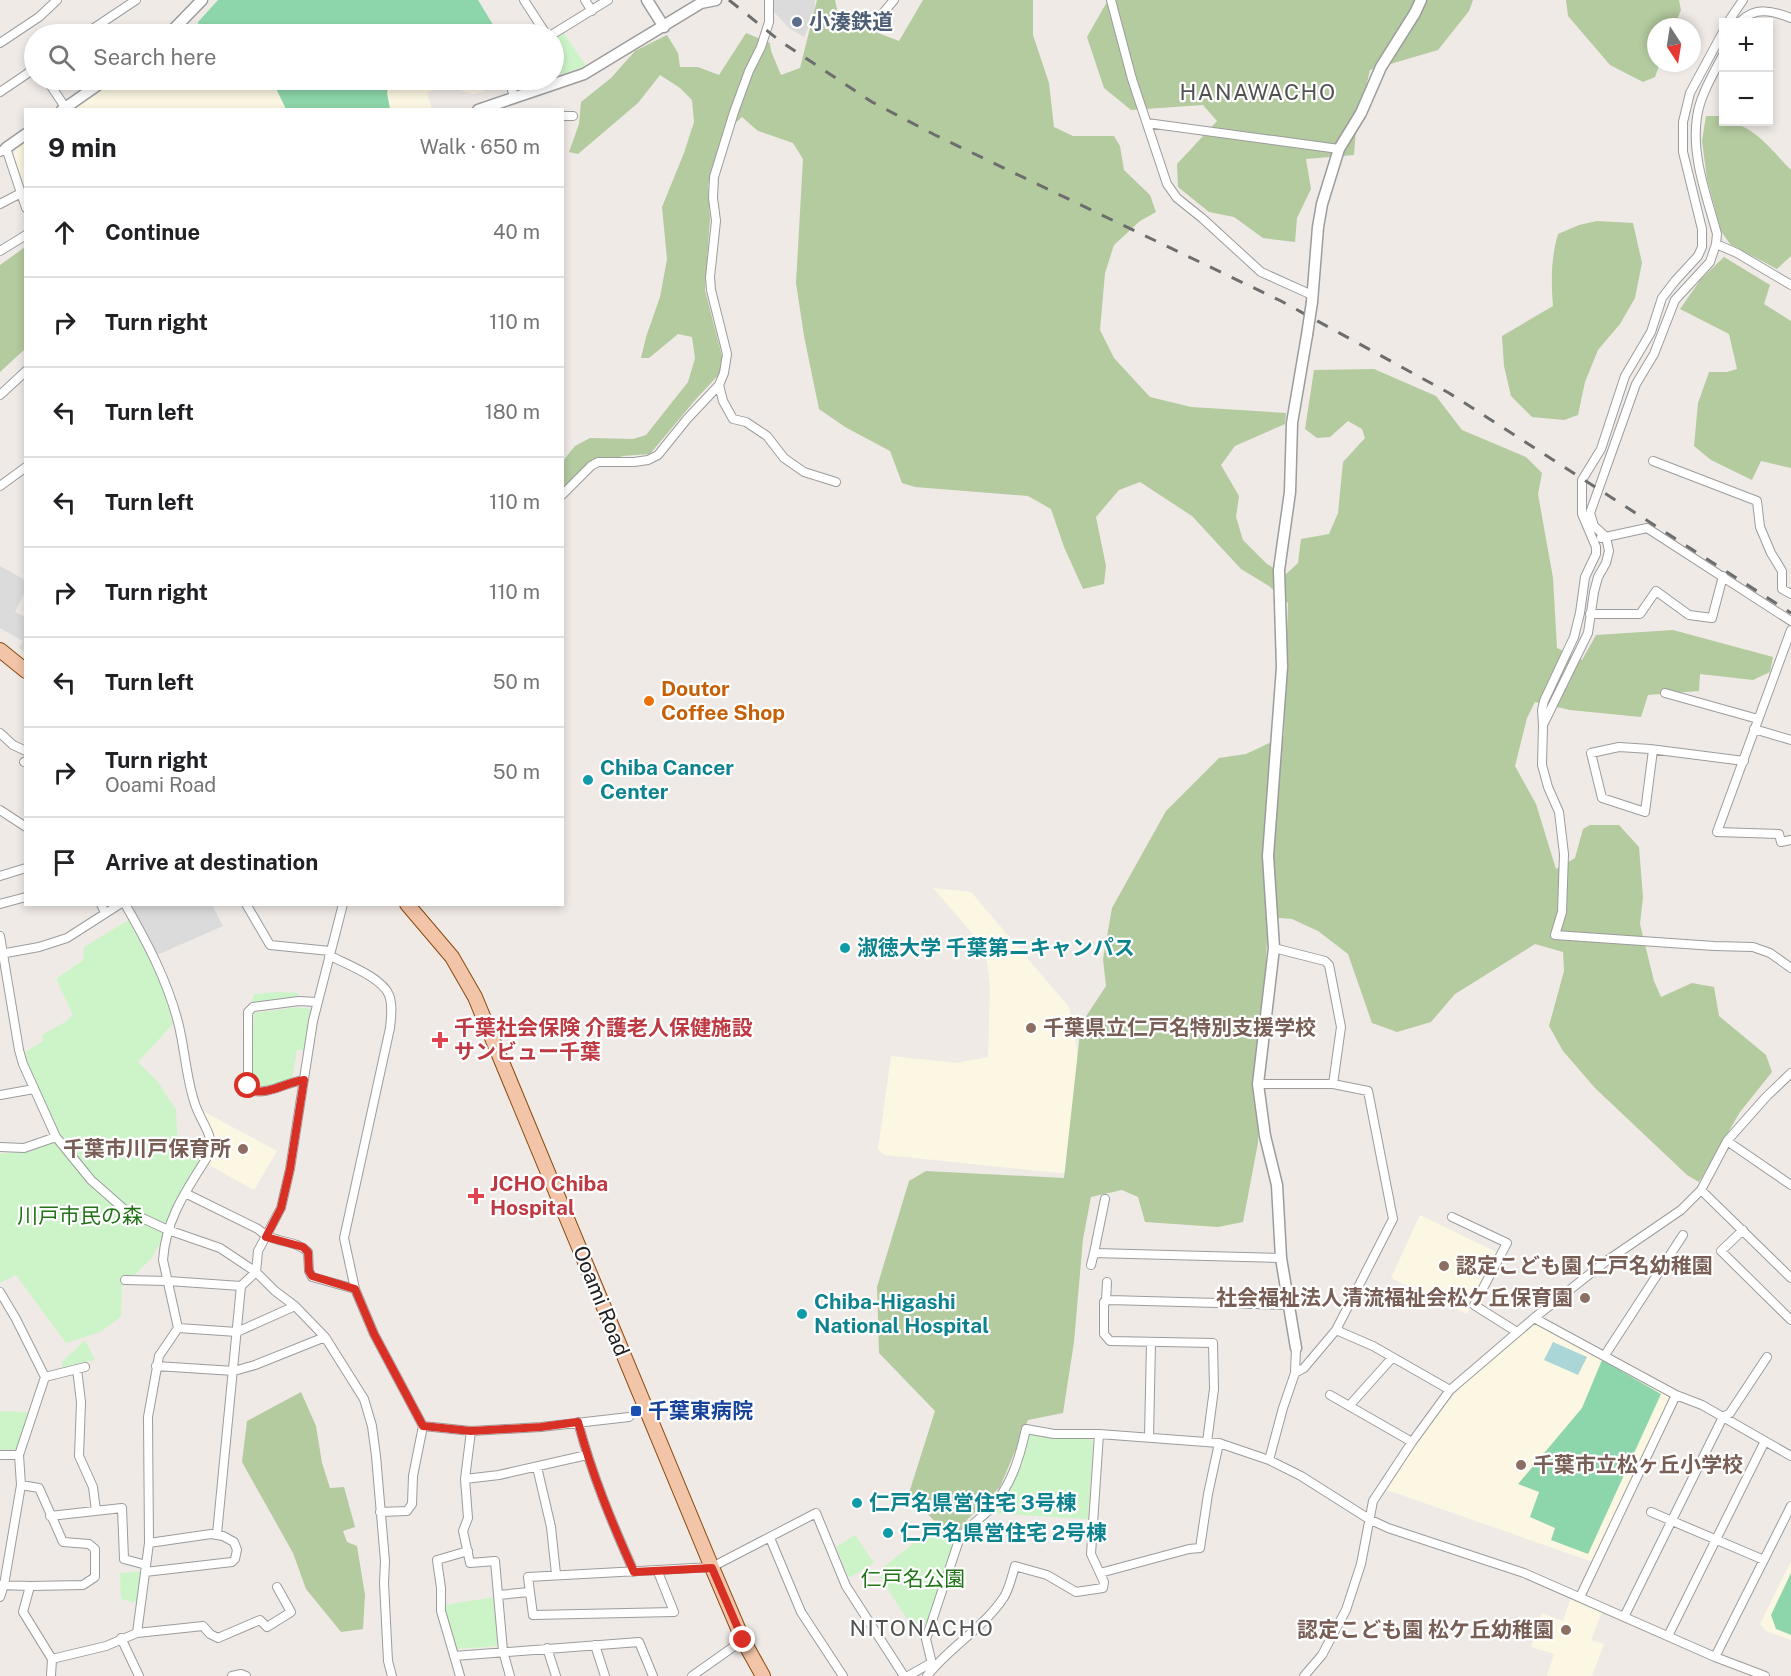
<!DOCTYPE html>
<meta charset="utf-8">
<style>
body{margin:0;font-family:"Public Sans","Noto Sans JP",sans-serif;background:#f2f2f2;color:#202124}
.controls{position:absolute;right:18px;top:18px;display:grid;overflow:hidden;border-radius:0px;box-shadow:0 3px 9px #0003}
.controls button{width:54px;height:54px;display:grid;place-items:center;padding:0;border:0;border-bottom:2px solid #e0e0e0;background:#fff;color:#202124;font:30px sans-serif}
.compass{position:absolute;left:1647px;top:18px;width:54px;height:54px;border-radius:50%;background:#fff;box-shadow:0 3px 9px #0003;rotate:168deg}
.stop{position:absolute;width:18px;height:18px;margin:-14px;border:4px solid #d93025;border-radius:50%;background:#fff}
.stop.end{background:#d93025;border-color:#fff;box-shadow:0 2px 6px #0008}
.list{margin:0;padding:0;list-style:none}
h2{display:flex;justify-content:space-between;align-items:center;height:78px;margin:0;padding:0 24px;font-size:26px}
h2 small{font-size:20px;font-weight:400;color:#757577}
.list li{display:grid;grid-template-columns:39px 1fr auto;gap:18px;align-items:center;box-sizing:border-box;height:90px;padding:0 24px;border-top:2px solid #e0e0e0}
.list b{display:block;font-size:22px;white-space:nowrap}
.list p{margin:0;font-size:20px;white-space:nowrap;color:#757577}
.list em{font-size:20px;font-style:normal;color:#757577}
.icon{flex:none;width:33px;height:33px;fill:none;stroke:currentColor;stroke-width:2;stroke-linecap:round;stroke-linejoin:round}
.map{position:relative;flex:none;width:1791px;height:1676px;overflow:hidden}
.search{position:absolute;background:#fff;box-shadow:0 3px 9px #0003;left:24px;top:24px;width:540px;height:66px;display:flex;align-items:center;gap:15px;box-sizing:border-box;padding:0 21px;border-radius:33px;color:#757577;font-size:22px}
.panel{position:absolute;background:#fff;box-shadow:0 3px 9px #0003;left:24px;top:108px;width:540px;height:798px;border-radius:0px}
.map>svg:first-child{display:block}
.education{fill:#fcf7e2}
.forest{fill:#b4ca9f}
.park{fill:#cdf4c8}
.pitch{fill:#8dd6ab}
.parking{fill:#dbdbdb}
.water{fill:#abd6d8}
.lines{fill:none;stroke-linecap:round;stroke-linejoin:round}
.minor-casing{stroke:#9c9c9c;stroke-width:10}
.tertiary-casing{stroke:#9c9c9c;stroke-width:13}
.primary-casing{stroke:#8b4a10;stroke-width:16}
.minor{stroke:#fff;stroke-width:8}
.tertiary{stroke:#fff;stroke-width:10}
.primary{stroke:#f2c4a8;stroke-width:14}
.rail{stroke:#6d6d6d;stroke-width:3;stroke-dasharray:12 12;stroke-linecap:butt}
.tertiary-bridge-casing{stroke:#9c9c9c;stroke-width:13;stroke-linecap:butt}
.tertiary-bridge{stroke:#fff;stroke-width:10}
.route{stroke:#d93025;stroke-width:8}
.service-dot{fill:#5c6f8a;stroke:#fff;stroke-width:2}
.food-dot{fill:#e8710a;stroke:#fff;stroke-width:2}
.culture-dot{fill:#0f9aa8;stroke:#fff;stroke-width:2}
.education-dot{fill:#8d6e63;stroke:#fff;stroke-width:2}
.health-dot{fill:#e0444e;stroke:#fff;stroke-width:2}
.transit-dot{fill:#1a4fb4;stroke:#fff;stroke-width:2}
.labels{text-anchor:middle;stroke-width:4.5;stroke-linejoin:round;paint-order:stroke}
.service-label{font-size:21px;font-weight:bold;fill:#4e5e75;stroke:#fff;text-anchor:start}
.food-label{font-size:21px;font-weight:bold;fill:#c56008;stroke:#fff;text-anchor:start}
.culture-label{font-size:21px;font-weight:bold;fill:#0d838f;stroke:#fff;text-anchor:start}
.health-label{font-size:21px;font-weight:bold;fill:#be3a42;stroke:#fff;text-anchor:start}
.education-label{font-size:21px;font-weight:bold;fill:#785e54;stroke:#fff;text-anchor:start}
.park-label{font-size:21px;fill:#217317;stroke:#fff}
.street-label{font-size:21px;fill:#1f1f1f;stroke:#fff}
.transit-label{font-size:21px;font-weight:bold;fill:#164399;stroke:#fff;text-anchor:start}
.neighbourhood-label{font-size:22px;letter-spacing:1.5px;fill:#525252;stroke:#fff}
</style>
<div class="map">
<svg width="1791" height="1676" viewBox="0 0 1791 1676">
<rect width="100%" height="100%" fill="#efeae6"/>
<!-- education -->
<path class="education" d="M113,80H481L484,92L473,94L462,91L448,83L427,93L432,110H70Z
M25,141V192L13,157L16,147Z
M933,888L971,892L1069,1007L1077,1049L1079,1086L1069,1174L885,1155L878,1149L891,1056L956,1063L988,1057L990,985L985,948Z
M199,1109L277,1151L254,1190L207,1164L213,1151Z
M1420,1215L1498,1253L1467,1314L1391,1278Z
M1538,1322L1671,1395L1593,1562L1387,1490L1417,1439L1443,1407L1470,1377Z
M1791,1561V1640L1766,1631L1760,1624Z
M1571,1598L1602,1612L1591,1640L1604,1644L1592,1676H1547L1554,1654L1531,1647L1542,1613L1563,1621Z"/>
<!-- forest -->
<path class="forest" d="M817,0H835L840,24L860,26L899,41L923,0H1033V35L1049,83L1054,127L1073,136H1114L1120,146L1124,170L1150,195L1156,212L1140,221L1114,245L1105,273L1100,330L1114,358L1150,397L1191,407L1286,413L1285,424L1235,446L1221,465L1239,496L1236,517L1243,540L1267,564L1285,575L1298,563L1301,539L1329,534L1338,513L1343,462L1365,438L1362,429L1348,421L1330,437L1317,438L1305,429L1314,370L1374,369L1436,396L1462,430L1526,457L1542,473L1538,494L1553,578L1557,648L1582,660L1596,635L1673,630L1773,657L1770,672L1753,680L1700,674L1699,691L1648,695L1641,717L1570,710L1535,702L1527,718L1515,766L1536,804L1556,869L1575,858L1583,829L1590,825H1619L1639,847L1643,897L1640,924L1654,981L1661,997L1692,983L1714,987L1719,1016L1766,1055L1772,1072L1740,1112L1699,1182L1687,1175L1595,1088L1563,1051L1549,1026L1564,971L1563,952L1535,944L1455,994L1431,1022L1397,1032L1372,1023L1348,954L1318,931L1292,919L1268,917L1258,1143L1243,1222L1218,1227L1145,1222L1138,1197L1122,1190L1091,1197L1083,1239L1074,1342L1063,1413L1028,1420L1000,1487L967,1520L940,1559L893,1566L937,1524L909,1493L935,1411L879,1353L877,1287L909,1181L926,1171L1064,1178L1081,1024L1106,986L1103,959L1112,908L1166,811L1219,758L1246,754L1284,736L1288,603L1269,586L1241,569L1192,516L1140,482L1119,490L1096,517L1106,566L1104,584L1083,589L1064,547L1051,509L1028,496L915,487L902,483L890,451L845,427L819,409L804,336L796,283L803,159L793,143L758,131L742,117L723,134L708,185L710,219L705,290L725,368L696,399L650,454L623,456L582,469L563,493V461L575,446L590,438L633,439L646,435L688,382L695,358L692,337L678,334L649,358H641L646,337L660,297L667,259L662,207L684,153L694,122L692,100L680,88L660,75L638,103L578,154L569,152L579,124L581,102L611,78L635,51L667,35L678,53L680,67H698L719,75L746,33L770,43L771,51L781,75L800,68Z
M1108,0H1473L1469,11L1438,50L1370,70L1356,129L1354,155L1306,159L1311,189L1297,218L1295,242L1263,238L1234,217L1209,212L1178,187L1177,164L1217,121L1203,105L1131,110L1104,88L1087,37Z
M1566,0H1679L1681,10L1674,27H1656V63H1660L1655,77L1643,82L1610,65L1568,16Z
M1706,116H1723L1724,122C1752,122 1772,151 1791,170V256L1777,269L1730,244L1721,231L1707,179L1702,141Z
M1597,221L1633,223L1642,263L1635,298L1620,324L1598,350L1585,382L1578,415L1564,420L1532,417L1511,396L1504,366L1502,336L1553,306C1551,280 1551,258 1558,234L1579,225Z
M25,247V349L0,372V265Z
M1724,257L1770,285L1764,304L1791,321V468L1761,461L1752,480L1711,460L1694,446L1698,403L1709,372H1727L1737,369L1729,334L1680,309L1701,279Z
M301,1392L316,1426L322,1463L330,1488L344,1487L355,1527L343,1531L347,1542L357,1546L365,1595L363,1629L341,1632L306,1589L293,1553L242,1462L247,1421Z"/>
<!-- park -->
<path class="park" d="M564,33L586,66L554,77V40Z
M513,80H547L517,90Z
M130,919L161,981L173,1024L138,1062L158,1082L176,1110L178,1151L209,1150L170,1212L165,1235L151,1259L122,1287L121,1317L100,1332L66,1343L16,1275L0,1283V1154L20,1152L60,1139L24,1053L43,1041L42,1035L65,1022L73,1015L56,979L83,960L84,947Z
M279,992L298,993L299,999L251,1006L254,994Z
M298,1007L311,1009L304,1050H297L292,1079L277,1085L252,1087L254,1013Z
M85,1340L95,1360L63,1367L62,1362Z
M0,1411L28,1412L18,1448L13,1451H0Z
M1027,1432L1090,1438L1093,1442L1088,1519L989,1513L1016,1479Z
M932,1529L955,1543L921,1641L877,1572Z
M855,1535L874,1563L851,1577L848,1576L836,1547Z
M142,1571L136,1603L121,1599L120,1573Z
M494,1597L498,1646L457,1649L443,1613L444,1605Z"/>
<!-- pitch -->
<path class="pitch" d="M218,0H478L498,33L495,34H200L198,22Z
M272,80H390L387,93L390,109H286Z
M1602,1360L1661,1394L1588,1554L1551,1540L1555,1528L1530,1517L1539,1492L1518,1484L1582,1408Z
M1791,1573V1635L1776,1629L1771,1615Z"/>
<!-- parking -->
<path class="parking" d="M773,0H815L814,15L804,37L789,28L771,9Z
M0,566L25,580V592L15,612L25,617V652L19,648L23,641L0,628Z
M137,905H212L223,926L157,955L132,906Z"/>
<!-- water -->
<path class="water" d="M1553,1342L1587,1357L1578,1375L1544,1360Z"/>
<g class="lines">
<!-- minor casing -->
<g class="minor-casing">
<path id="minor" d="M524,0L546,34
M585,0L592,11
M1111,0L1132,79L1167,184L1177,198L1202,218L1261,272L1312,295
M1728,22L1743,0
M1740,22C1755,6 1773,11 1791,18
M872,26L894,0
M85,34L136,0
M553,34L608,0
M0,43L39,17L57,0
M1724,53C1714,73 1700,95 1697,117C1691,156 1707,197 1717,234L1716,244L1710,262L1675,300L1654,354L1636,384L1590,513L1594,526L1606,537L1609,551L1606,563L1598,577L1594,592L1588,633L1543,725L1542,765L1548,787L1559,812L1564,854L1562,912L1555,935L1714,946L1753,947L1770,953L1791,968
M47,80L65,107
M508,80L515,98
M0,92L34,69
M562,116H573
M1147,123L1339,149
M0,152L6,148L26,208
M0,204L21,193
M1716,244L1737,253L1791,285
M0,251L26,235
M719,385L723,401L733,419L746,422L767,436L784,458L804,472L836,482
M0,395L26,371
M1653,461L1757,501L1760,527L1771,553L1782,571V589L1791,594
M0,486L26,467
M562,495L591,466L598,462H634L648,460L658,455L687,419L719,385L724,373L727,354L711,290L710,277L716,221L713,198L714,177L734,112L749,71L761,47L769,22V0
M1601,538L1647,528L1791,621
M1590,614H1640L1656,591L1689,615L1712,618L1723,576
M1791,630L1717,832L1779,834L1781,842L1791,840
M1665,693L1758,719
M1543,725L1542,710L1544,701L1574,637L1580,613L1585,577L1596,554V547L1582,514V480L1601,449L1625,376L1651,332L1662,298L1675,281L1698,256L1702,247V229L1683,152V122L1690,93L1724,30
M1754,729L1791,740
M0,733L13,745L26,751
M1653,750L1645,812L1602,798L1591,753L1619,747L1650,749L1744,761
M24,762L26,761
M0,810L26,827
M0,876L26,868
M0,904L26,897
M101,904L105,913
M125,904C147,942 167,980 178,1022C185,1049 186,1078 195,1104C200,1120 213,1134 211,1151C189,1187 166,1216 163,1260L178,1328L159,1356L148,1417L149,1543L137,1633
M246,904L270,945L330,951
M0,936L19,1050L23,1064L56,1137L91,1180L125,1210L168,1230L220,1248L256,1272L275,1291L295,1306L325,1337L364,1399L372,1426L376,1456L385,1561L384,1583L388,1661L392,1676
M1274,948L1325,961L1329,965L1341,1027L1333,1084
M0,954L39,947L67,938L120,904
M329,955C345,964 382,977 389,995C393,1005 391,1018 390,1028L344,1238L355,1289L374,1334L423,1426L413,1476L412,1504L407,1511L380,1512
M304,1080C286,1082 267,1096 250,1090L248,1086V1012L253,1007L299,1001L316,1002
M1258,1084H1333L1368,1091L1393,1219L1336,1330L1304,1368L1295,1373
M0,1095L34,1089
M1727,1141L1791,1185
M0,1147L24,1148L56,1137
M1701,1190L1791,1278
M185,1193L258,1229C273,1244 295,1239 308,1252L309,1271L312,1277L355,1289
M1105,1199L1094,1253L1281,1258
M1452,1217L1507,1243L1474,1305L1517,1332
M1743,1230L1721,1251L1791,1320
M1091,1265L1094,1253
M125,1280L168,1281L241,1286L256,1272L258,1251L281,1208L290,1169L313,1021L343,904
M0,1292L16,1319L45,1377L19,1455L21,1485L4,1585L0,1597
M1106,1301L1107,1282
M1534,1318L1676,1395L1702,1405L1791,1456
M178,1328L237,1332L295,1306
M1336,1330L1373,1346L1450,1390
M1605,1355L1683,1235
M156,1366L234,1371L255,1365L325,1337
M77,1369L81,1402L79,1456L93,1487L96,1511
M45,1377L85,1367
M1330,1395L1412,1442
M1349,1406L1392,1358
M578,1422C592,1475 612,1523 634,1572
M423,1426L471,1431L541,1427L629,1417
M471,1431L465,1479L468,1518L463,1531L470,1563L495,1561L503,1651L510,1676
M1149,1437L1151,1342
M1207,1442L1214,1389L1213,1343L1110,1341L1104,1334V1302L1109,1300L1288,1305
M0,1455H19
M1269,1460L1283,1408L1295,1373L1296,1348
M537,1467L551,1527L556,1574
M465,1479L499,1475L587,1455
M1651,1512L1764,1560
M50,1516L122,1508L124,1559L146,1565
M217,1534L241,1286
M770,1538L801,1612L843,1676
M145,1572L232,1562L235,1559L237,1550L234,1542L223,1536L211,1534L149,1543
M658,1572L674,1612L533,1615L528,1577L712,1567L816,1513L846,1586L904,1676
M1100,1573L1189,1549L1200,1548L1208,1494L1219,1443
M0,1585L30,1586L83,1585L95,1577V1549L89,1544L63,1542L39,1488L21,1485
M30,1586L23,1612L52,1659L51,1676
M499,1595L529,1592
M1580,1597L1676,1395
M1624,1617L1723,1417L1730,1413L1767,1357
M1668,1636L1765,1441
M121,1638L139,1676
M595,1645L605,1676
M547,1648L556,1676
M454,1656L639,1642L653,1676
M1715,1657L1791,1506
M52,1659L106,1646L137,1633L203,1626L210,1634L218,1638L260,1620L267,1627L291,1612L277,1587
M933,1668L926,1639L959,1540C966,1528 979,1520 989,1510C1011,1487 1019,1460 1026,1429L1054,1434H1099L1219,1443L1269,1460L1301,1476L1369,1519L1388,1528L1524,1573L1715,1657L1765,1676
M232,1676L241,1674L246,1676
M460,1676L441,1611V1588L437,1560L468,1551
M692,1676L743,1640
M908,1676L931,1663
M927,1676C949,1647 983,1629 1004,1597C1009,1589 1012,1576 1015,1566L1047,1575L1076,1592L1103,1588L1104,1582L1091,1554L1099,1434
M1304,1676L1322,1655L1346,1610L1361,1564L1373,1501L1412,1442L1450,1390L1534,1318L1605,1262L1681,1210L1701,1190L1727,1141L1766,1097L1791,1073"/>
</g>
<!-- tertiary casing -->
<g class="tertiary-casing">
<path id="tertiary" d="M647,0L664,27
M169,34L202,0
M62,110L105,80
M478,110L584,74L701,3L716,0
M6,148L26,134
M1312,302L1318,227L1322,204L1339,149L1361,113L1381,67L1415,13L1421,0
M1296,1348L1281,1258L1277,1185L1265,1136L1258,1084L1274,948L1268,856L1282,667L1279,570L1290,492L1292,423L1307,335"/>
</g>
<!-- primary casing -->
<g class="primary-casing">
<path id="primary" d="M0,650L26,671
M407,904L452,957L475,997L708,1558L743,1640L763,1676"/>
</g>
<!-- minor -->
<use href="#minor" class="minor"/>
<!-- tertiary -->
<use href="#tertiary" class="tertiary"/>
<!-- primary -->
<use href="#primary" class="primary"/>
<!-- rail -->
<path class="rail" d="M729,0L780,41L872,102L935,135L1281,301L1449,393L1791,613"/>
<!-- tertiary-bridge casing -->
<g class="tertiary-bridge-casing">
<path id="tertiary-bridge" d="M1307,335L1312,302"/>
</g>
<!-- tertiary-bridge -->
<use href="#tertiary-bridge" class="tertiary-bridge"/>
</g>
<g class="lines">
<!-- route -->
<path class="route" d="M248,1086L250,1090C268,1096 286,1082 304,1080L290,1169L281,1208L266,1237L303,1247L308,1252L309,1271L312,1276L355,1289L374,1334L423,1426L471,1431L541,1427L578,1422C592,1475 612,1523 634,1572L712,1568L743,1640"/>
</g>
<!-- markers -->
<circle class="service-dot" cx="797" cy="22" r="6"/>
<circle class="food-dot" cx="649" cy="701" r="6"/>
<g class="culture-dot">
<circle cx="588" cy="780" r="6"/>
<circle cx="845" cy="948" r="6"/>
<circle cx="802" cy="1314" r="6"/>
<circle cx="857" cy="1503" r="6"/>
<circle cx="888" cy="1533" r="6"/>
</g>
<g class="education-dot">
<circle cx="1031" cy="1028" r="6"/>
<circle cx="243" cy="1149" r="6"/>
<circle cx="1444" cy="1266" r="6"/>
<circle cx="1585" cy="1298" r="6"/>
<circle cx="1521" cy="1465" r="6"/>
<circle cx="1566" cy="1630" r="6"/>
</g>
<g class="health-dot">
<path d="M437 1031h6v6h6v6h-6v6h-6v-6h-6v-6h6z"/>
<path d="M473 1187h6v6h6v6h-6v6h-6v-6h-6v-6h6z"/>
</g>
<rect class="transit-dot" x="630" y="1405" width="12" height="12" rx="3"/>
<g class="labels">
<!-- service labels -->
<g class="service-label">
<text x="809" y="29">小湊鉄道</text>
</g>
<!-- food labels -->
<g class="food-label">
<text x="661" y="696">Doutor<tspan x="661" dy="24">Coffee Shop</tspan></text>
</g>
<!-- culture labels -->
<g class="culture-label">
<text x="600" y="775">Chiba Cancer<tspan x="600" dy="24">Center</tspan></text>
<text x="857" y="955">淑徳大学 千葉第ニキャンパス</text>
<text x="814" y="1309">Chiba-Higashi<tspan x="814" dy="24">National Hospital</tspan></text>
<text x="869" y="1510">仁戸名県営住宅 3号棟</text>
<text x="900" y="1540">仁戸名県営住宅 2号棟</text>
</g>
<!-- health labels -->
<g class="health-label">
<text x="454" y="1035">千葉社会保険 介護老人保健施設<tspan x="454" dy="24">サンビュー千葉</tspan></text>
<text x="490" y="1191">JCHO Chiba<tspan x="490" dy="24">Hospital</tspan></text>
</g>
<!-- education labels -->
<g class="education-label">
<text x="1043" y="1035">千葉県立仁戸名特別支援学校</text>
<text x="231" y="1156" text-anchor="end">千葉市川戸保育所</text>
<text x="1456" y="1273">認定こども園 仁戸名幼稚園</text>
<text x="1573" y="1305" text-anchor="end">社会福祉法人清流福祉会松ケ丘保育園</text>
<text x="1533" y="1472">千葉市立松ヶ丘小学校</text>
<text x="1554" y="1637" text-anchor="end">認定こども園 松ケ丘幼稚園</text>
</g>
<!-- park labels -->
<g class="park-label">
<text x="80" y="1223">川戸市民の森</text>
<text x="913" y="1586">仁戸名公園</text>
</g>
<!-- street labels -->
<g class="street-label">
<text transform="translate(601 1301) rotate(68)" y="7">Ooami Road</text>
</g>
<!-- transit labels -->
<g class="transit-label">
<text x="648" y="1418">千葉東病院</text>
</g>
<!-- neighbourhood labels -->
<g class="neighbourhood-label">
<text x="1258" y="100">HANAWACHO</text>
<text x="922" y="1636">NITONACHO</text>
</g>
</g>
</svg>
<div class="controls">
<button>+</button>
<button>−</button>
</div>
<svg class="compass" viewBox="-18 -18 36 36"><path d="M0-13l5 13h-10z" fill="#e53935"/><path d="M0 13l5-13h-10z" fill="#757577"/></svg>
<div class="stop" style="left:248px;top:1086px"></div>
<div class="stop end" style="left:743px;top:1640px"></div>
<div class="search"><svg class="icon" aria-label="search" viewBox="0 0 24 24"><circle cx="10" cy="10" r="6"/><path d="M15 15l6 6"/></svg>Search here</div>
<section class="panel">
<h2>9 min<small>Walk · 650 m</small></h2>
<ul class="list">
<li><svg class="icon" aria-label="ahead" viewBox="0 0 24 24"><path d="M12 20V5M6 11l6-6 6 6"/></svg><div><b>Continue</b></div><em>40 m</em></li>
<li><svg class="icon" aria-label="right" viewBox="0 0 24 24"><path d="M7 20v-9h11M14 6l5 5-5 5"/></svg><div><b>Turn right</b></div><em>110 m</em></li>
<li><svg class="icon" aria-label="left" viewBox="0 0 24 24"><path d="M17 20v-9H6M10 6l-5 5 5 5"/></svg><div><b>Turn left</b></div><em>180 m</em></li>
<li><svg class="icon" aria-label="left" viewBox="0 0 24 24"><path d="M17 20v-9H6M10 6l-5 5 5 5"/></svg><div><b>Turn left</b></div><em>110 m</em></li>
<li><svg class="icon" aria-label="right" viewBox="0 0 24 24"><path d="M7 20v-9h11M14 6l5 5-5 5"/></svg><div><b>Turn right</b></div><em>110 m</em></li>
<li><svg class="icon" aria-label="left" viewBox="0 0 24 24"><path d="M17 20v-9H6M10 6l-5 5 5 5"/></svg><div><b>Turn left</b></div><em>50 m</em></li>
<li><svg class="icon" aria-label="right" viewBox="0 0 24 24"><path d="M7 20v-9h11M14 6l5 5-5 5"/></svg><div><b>Turn right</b><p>Ooami Road</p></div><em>50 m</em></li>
<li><svg class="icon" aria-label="arrive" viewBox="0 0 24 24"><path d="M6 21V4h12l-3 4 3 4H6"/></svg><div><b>Arrive at destination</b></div></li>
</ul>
</section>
</div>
